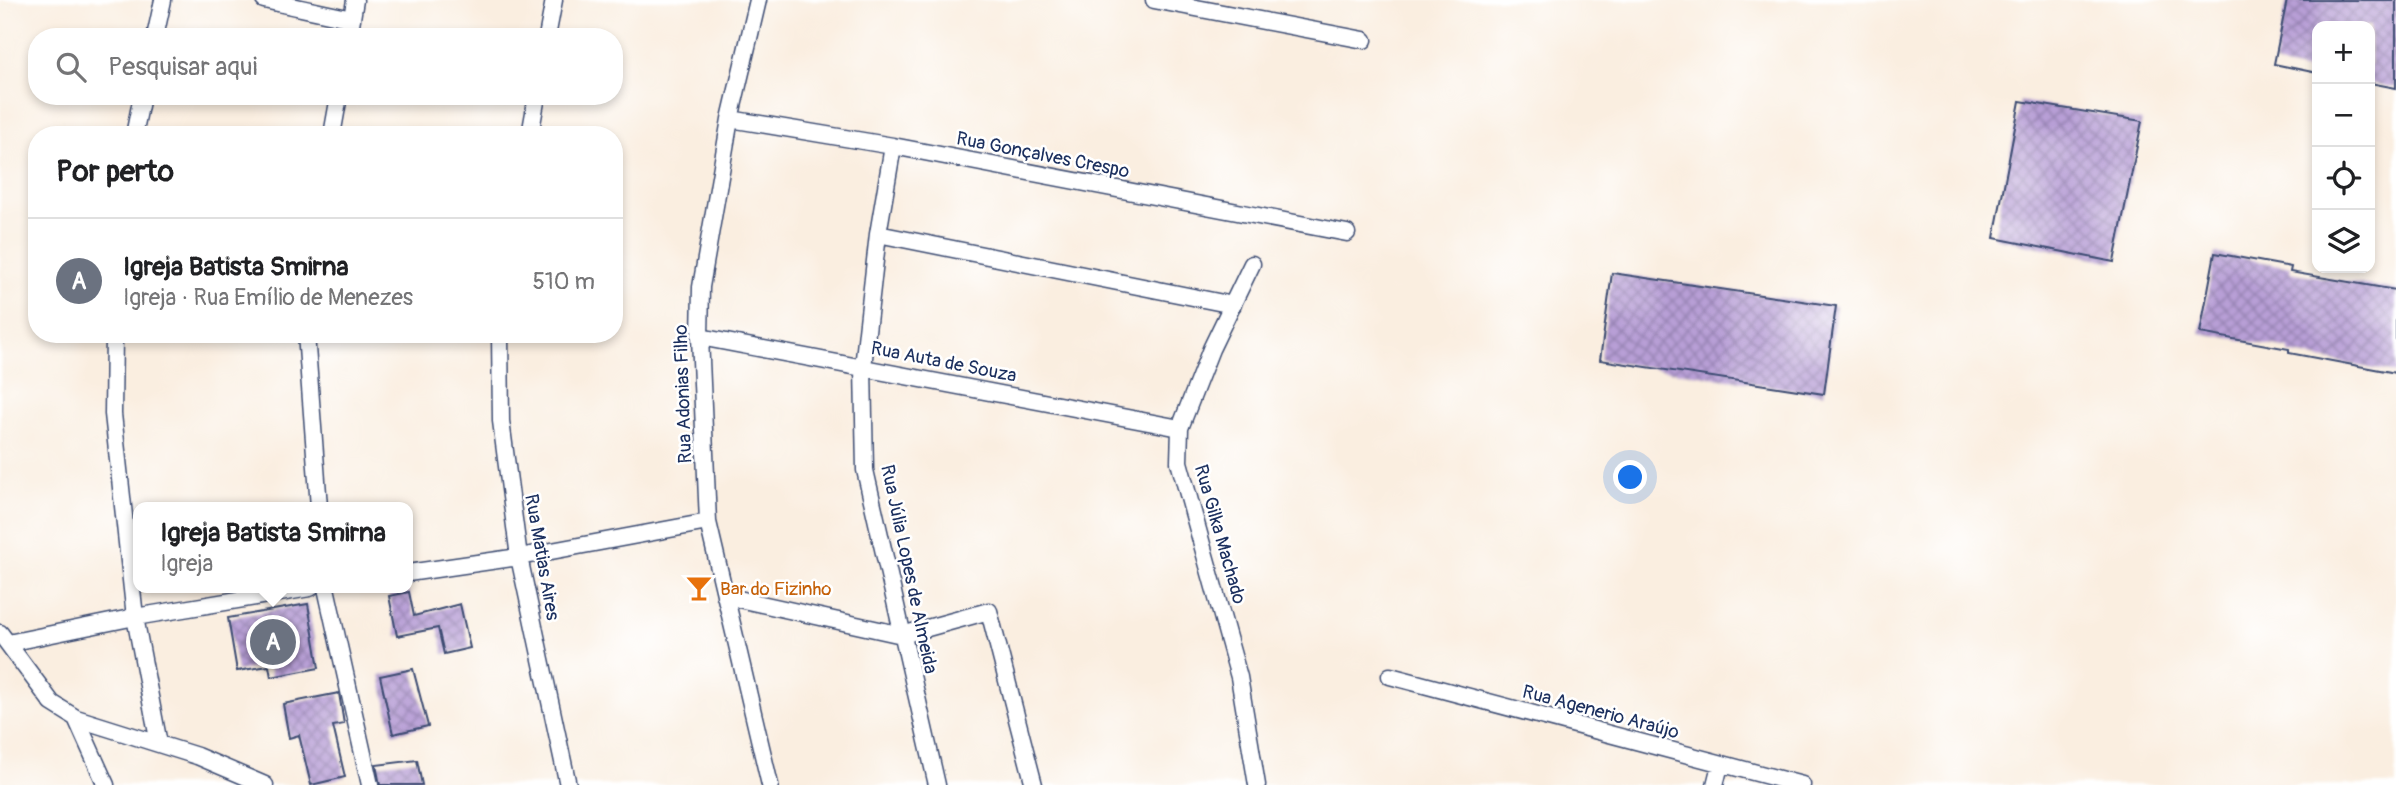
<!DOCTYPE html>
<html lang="pt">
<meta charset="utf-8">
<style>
body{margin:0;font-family:Pangolin,sans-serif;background:#f6f6f6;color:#202124}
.controls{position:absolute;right:21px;top:21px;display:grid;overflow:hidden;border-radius:14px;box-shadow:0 4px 10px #0003}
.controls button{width:63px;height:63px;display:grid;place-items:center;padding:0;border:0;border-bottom:2px solid #e0e0e0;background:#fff;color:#202124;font:35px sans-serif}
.you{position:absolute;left:1631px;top:478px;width:24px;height:24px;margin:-18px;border:5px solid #fff;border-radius:50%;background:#1a73e8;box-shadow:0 0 0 10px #1a73e833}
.badge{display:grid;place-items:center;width:46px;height:46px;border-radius:50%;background:#111827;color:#fff;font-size:23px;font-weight:700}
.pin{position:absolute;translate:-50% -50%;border:4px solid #fff;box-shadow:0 2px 7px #0006}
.popup{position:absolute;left:133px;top:502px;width:280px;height:91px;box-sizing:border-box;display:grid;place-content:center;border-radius:14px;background:#fff;filter:drop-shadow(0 2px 5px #0005);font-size:23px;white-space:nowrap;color:#757577}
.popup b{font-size:26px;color:#202124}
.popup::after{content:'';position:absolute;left:50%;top:100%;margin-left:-14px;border:14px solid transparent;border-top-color:#fff}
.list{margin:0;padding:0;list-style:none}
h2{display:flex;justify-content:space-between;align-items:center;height:91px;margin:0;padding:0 28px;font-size:30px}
h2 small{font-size:23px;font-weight:400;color:#757577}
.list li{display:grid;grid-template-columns:46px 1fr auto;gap:21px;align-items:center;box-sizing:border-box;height:126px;padding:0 28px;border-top:2px solid #e0e0e0}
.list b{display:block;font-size:26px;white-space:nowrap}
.list p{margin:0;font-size:23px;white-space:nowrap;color:#757577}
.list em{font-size:23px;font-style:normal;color:#757577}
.icon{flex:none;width:38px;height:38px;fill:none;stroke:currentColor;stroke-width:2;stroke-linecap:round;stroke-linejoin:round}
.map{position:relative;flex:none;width:2396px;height:785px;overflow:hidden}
.search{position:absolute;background:#fff;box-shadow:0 4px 10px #0003;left:28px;top:28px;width:595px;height:77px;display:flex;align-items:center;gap:18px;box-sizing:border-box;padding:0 24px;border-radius:28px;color:#757577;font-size:26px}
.panel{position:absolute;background:#fff;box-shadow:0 4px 10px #0003;left:28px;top:126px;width:595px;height:217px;border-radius:28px}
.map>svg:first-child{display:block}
.building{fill:url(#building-cross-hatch)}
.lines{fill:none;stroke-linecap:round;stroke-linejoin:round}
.minor-casing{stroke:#3c4c72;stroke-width:19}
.minor{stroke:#fff;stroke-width:16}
.labels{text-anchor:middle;stroke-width:5;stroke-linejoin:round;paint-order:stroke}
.street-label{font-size:19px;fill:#1b2f5e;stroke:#fff}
.food-label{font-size:19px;fill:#c56008;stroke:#fff;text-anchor:start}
</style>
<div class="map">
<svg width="2396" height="785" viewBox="0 0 2396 785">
<defs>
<pattern id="building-cross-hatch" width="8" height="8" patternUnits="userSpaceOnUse" patternTransform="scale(1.75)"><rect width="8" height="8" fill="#b89fd6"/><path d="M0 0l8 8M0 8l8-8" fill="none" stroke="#9582b1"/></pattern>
</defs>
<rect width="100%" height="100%" fill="#fff"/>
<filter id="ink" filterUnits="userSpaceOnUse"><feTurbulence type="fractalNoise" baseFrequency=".0143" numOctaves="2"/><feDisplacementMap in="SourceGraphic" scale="14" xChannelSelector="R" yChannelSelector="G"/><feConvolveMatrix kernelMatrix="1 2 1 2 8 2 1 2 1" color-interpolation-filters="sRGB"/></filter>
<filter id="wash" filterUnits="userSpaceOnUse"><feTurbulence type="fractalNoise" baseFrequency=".00686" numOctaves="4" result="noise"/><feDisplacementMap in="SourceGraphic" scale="28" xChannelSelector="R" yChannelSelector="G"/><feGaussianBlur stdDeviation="1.57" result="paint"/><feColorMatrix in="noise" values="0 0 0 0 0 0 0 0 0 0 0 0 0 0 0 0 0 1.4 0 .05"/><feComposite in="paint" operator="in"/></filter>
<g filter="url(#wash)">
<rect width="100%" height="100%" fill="#faeee0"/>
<g id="blocks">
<!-- building -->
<path class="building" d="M2287,0H2396V88L2370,83V26H2317V73L2274,64Z
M2020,101L2142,121L2114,262L1994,238Z
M2215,253L2291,267L2290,272L2396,290V373L2289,353V349L2200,333Z
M1612,273L1836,306L1824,394L1600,360Z
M409,592L414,616L460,604L470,648L444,654L438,628L397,636L389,596Z
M308,604L319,668L271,677L269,666L237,671L228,618Z
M413,669L428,726L393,734L380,676Z
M339,693L344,724L333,726L345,777L311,785L299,735L289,738L283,704Z
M417,760L422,785H380L376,765Z"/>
</g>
</g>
<g filter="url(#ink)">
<use href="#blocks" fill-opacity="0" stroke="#3c4c72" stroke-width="2"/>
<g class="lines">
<!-- minor casing -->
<g class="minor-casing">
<path id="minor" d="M264,0L352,19
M758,0L730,119L701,287L700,337L708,522L770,785
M1154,0L1364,40
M155,37L163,0
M349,37L355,0
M547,37L554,0
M730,119L893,146L1347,233
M134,135L142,96
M332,135L339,96
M530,135L537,96
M893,146L878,234L863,367L865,470L937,785
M878,234L1233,305
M1252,264L1211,349L1180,428L1179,462L1239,677L1257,785
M114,334L113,414L135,617L159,744
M306,334L319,507
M500,334L501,421L519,557L568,785
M700,337L1180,428
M408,573L519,557L708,522
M326,588L370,785
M725,596L902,635L989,611L1034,785
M0,633L52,703L76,718L197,756L265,785
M8,643L135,617L310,588
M1390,676L1802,785
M76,718L106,785
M1715,785L1720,765"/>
</g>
<!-- minor -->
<use href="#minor" class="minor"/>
</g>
</g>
<!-- icons -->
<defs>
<g id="bar-bare" transform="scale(2.1)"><path d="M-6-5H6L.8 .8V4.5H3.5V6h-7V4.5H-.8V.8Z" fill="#e8710a" stroke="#fff" stroke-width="2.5" paint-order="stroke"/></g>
</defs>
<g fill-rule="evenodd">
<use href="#bar-bare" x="699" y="588"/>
</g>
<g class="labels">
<!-- street labels -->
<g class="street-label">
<text transform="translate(1043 154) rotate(11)" y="7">Rua Gonçalves Crespo</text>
<text transform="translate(944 361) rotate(11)" y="7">Rua Auta de Souza</text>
<text transform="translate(682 394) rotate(-92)" y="7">Rua Adonias Filho</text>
<text transform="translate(1221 534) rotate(74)" y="7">Rua Gilka Machado</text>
<text transform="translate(543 557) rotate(80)" y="7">Rua Matias Aires</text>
<text transform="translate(910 569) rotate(78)" y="7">Rua Júlia Lopes de Almeida</text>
<text transform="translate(1601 711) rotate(15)" y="7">Rua Agenerio Araújo</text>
</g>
<!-- food labels -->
<g class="food-label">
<text x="720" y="595">Bar do Fizinho</text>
</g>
</g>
</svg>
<div class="controls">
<button>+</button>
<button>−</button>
<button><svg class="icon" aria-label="locate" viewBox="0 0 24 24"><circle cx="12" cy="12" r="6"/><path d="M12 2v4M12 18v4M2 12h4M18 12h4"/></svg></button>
<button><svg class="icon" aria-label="layers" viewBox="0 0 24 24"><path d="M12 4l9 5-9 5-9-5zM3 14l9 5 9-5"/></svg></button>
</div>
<div class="you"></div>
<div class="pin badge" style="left:273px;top:642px;background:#6b7280">A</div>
<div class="popup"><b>Igreja Batista Smirna</b>Igreja</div>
<div class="search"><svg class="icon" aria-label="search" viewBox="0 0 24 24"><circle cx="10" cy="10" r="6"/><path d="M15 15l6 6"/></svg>Pesquisar aqui</div>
<section class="panel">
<h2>Por perto<small></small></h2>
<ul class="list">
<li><span class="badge" style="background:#6b7280">A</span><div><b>Igreja Batista Smirna</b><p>Igreja · Rua Emílio de Menezes</p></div><em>510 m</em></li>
</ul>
</section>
</div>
